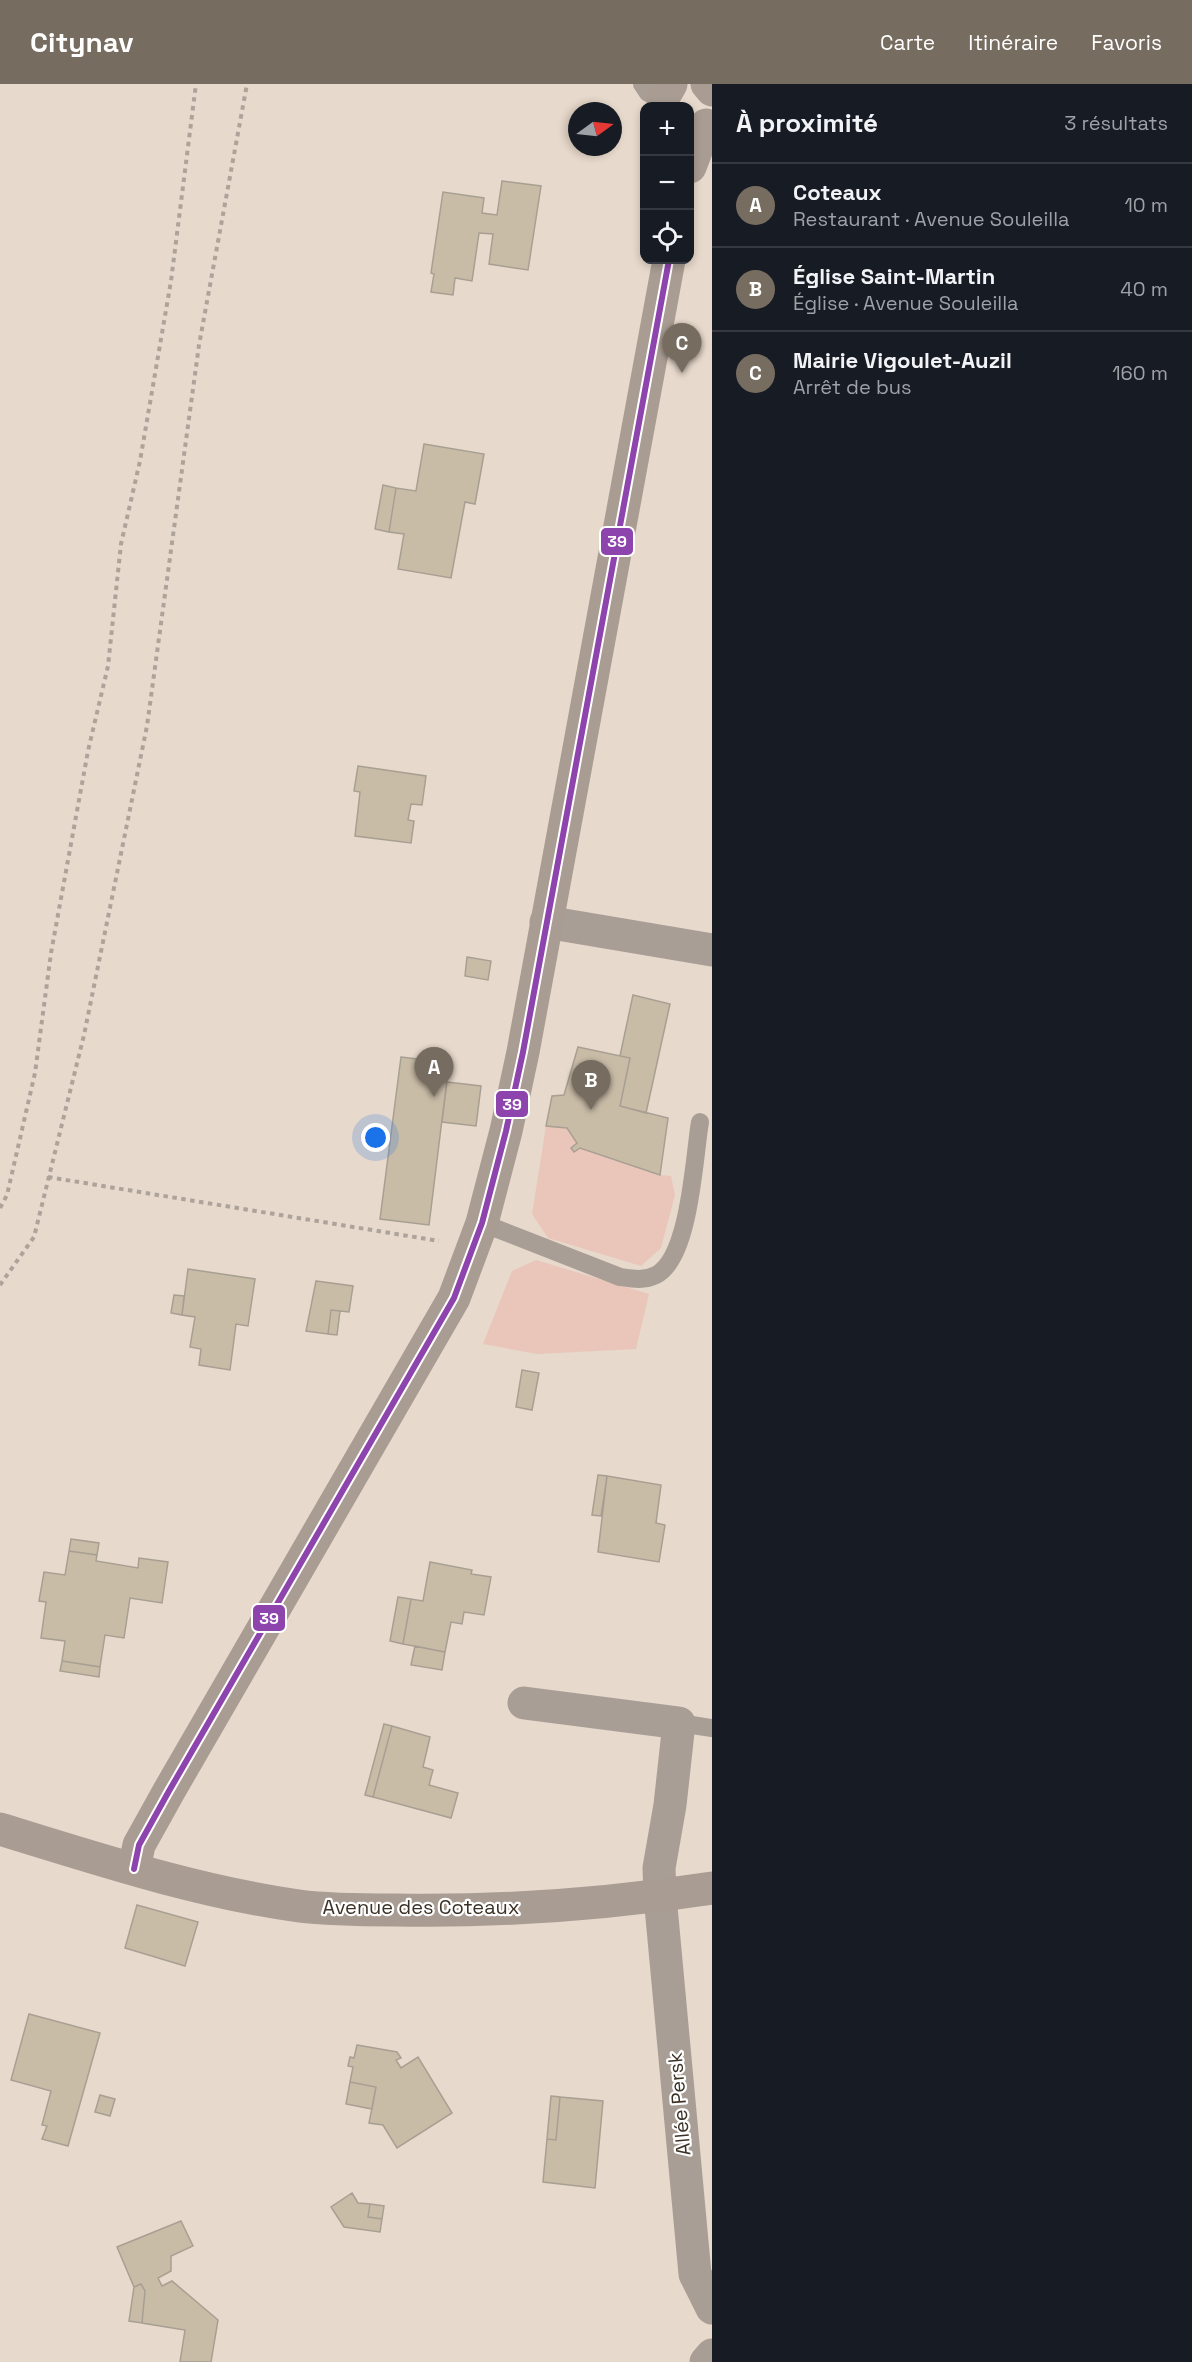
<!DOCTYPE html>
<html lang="fr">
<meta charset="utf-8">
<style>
body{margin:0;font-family:"Space Grotesk",sans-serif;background:#20242c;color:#f1f3f6}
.controls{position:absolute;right:18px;top:18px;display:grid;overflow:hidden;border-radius:12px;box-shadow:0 3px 9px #0003}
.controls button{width:54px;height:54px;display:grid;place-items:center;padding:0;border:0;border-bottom:2px solid #363941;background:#171b24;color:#f1f3f6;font:30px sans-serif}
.compass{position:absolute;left:568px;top:18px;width:54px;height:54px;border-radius:50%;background:#171b24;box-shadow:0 3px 9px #0003;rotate:75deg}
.you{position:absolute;left:376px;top:1054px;width:21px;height:21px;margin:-15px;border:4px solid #fff;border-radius:50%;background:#1a73e8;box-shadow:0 0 0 9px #1a73e833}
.badge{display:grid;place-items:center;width:39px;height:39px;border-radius:50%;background:#776c60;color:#fff;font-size:20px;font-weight:700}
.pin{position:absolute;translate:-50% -50px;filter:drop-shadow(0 2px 3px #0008)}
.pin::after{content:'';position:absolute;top:32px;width:21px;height:18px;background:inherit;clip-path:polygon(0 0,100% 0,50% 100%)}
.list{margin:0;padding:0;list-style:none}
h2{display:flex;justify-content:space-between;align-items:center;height:78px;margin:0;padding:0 24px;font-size:26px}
h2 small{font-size:20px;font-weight:400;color:#9ea1a6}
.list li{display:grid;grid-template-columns:39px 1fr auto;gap:18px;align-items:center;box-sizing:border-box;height:84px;padding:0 24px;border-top:2px solid #363941}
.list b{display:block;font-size:22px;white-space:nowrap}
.list p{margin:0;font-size:20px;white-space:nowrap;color:#9ea1a6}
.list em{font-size:20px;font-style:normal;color:#9ea1a6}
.icon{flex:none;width:33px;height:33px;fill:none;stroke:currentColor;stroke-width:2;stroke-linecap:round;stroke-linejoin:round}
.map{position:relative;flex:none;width:712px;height:2278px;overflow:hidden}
header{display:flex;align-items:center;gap:36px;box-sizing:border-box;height:84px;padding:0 30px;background:#776c60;color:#fff}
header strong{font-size:28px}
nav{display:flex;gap:33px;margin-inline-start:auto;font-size:21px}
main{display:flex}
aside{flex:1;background:#171b24}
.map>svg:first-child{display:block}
.green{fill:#eac6ba}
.building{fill:#c9bca7;stroke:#a89f93;stroke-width:1.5}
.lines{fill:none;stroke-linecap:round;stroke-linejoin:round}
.path{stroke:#aea39b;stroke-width:4;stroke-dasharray:4.5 4.5;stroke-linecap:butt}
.lane{stroke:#a99e96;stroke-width:18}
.street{stroke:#a99e96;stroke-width:33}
.secondary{stroke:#a99c93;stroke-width:33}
.bus-1-casing{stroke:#fff;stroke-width:10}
.bus-1{stroke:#8e44ad;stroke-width:6}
.labels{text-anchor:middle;stroke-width:4.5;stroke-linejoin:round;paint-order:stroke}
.street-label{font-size:20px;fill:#3b3126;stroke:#fff}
.line-badge{stroke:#fff;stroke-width:2}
.badge-label{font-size:16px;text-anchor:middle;font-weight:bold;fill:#fff}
</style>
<header>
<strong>Citynav</strong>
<nav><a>Carte</a><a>Itinéraire</a><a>Favoris</a></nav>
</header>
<main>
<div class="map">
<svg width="712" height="2278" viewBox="0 0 712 2278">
<rect width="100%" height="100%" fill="#e7d9cb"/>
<!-- green -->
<path class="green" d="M546,1042L567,1044L577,1059L571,1064L574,1068L580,1064L660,1091L671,1092L675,1111L661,1164L641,1182L548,1154L532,1130Z
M536,1176L649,1210L636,1265L537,1270L483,1260L512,1187Z"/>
<!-- building -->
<path class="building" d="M502,97L541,102L528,186L489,180L493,150L479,149L472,197L455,194L453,211L431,208L434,190L431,189L443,108L484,114L482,129L497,131Z
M424,360L484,370L475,420L465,418L451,494L398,485L404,450L389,448L396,404L416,407Z
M383,401L396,404L389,448L375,445Z
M358,682L426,692L422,721L411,720L408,736L414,737L411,759L355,752L360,708L354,707Z
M467,873L491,877L488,896L465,892Z
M633,911L670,920L646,1029L620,1022L630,974L620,972Z
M578,963L630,974L620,1022L668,1034L660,1091L580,1064L574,1068L571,1064L577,1059L567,1044L546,1042L552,1012L564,1011Z
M401,973L449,979L429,1141L380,1135Z
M447,998L481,1002L476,1042L442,1038Z
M188,1185L255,1195L248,1242L236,1240L230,1286L199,1281L201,1265L190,1263L195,1233L182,1231Z
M316,1197L353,1202L349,1228L331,1226L328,1250L306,1247Z
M174,1211L184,1212L182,1231L171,1229Z
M331,1226L340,1227L337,1251L328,1250Z
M522,1286L539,1289L532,1326L516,1323Z
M598,1391L607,1392L601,1432L592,1431Z
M607,1392L661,1401L656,1439L665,1441L659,1478L598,1468Z
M71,1455L99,1459L97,1471L69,1467Z
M69,1467L97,1471L96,1477L138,1484L139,1474L168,1478L162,1519L130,1514L124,1554L105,1551L100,1583L62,1577L65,1557L41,1554L46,1518L39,1517L44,1488L65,1491Z
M430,1478L472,1486L471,1490L491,1493L484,1531L464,1528L462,1540L451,1538L445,1568L403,1560L411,1515L423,1517Z
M398,1513L411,1515L403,1560L390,1557Z
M415,1562L445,1568L442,1586L411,1581Z
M62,1577L100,1583L99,1593L60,1587Z
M384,1640L392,1642L373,1713L365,1711Z
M392,1642L430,1653L423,1683L433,1686L429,1701L458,1709L451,1734L373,1713Z
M137,1821L198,1838L185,1882L125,1864Z
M29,1930L100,1949L68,2062L42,2055L47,2042L42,2041L51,2007L11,1996Z
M357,1961L397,1968L401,1974L396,1976L401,1984L418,1973L452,2029L397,2064L383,2041L369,2039L376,2003L350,1998L353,1983L348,1982L350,1973L354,1974Z
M350,1998L376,2003L372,2025L346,2020Z
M100,2011L115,2015L110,2032L95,2028Z
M551,2012L560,2013L556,2056L547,2055Z
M560,2013L603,2017L595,2104L543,2098L547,2055L556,2056Z
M352,2109L358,2119L370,2120L368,2133L382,2135L380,2148L344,2143L331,2123Z
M370,2120L384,2122L382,2135L368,2133Z
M181,2137L193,2162L171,2172V2187L158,2194L162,2202L172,2197L218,2236L211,2278H180L185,2246L142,2239L145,2207L141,2200L134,2203L117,2163Z
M141,2200L145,2207L142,2239L129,2237L134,2203Z"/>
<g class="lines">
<!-- path -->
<path class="path" d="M48,1093L439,1157
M0,1124L7,1111L35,989L51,869L88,667L108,582L121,460L140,377L171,197L196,0
M0,1201L34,1153L84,951L147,642L199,261L247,0"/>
<!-- lane -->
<path class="lane" d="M642,0L648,9L663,14
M482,1139L620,1193C633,1195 644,1197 656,1191C690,1174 694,1073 700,1038
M679,1639L712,1644"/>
<!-- street -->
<path class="street" d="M546,838L712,866
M524,1619L679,1639L670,1721L659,1784L660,1812L695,2190L712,2224
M706,2278L712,2271"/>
<!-- secondary -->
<path class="secondary" d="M707,0L712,6
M663,22V14L671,0
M690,83L706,41
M0,1745C98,1775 198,1808 299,1822C330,1826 364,1826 395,1826C501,1828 607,1820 712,1804
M134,1785L139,1761L169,1707L454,1214L482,1139L506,1047L523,968L669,176"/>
<!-- bus-1 casing -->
<g class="bus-1-casing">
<path id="bus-1" d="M134,1785L139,1761L169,1707L454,1214L482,1139L506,1047L523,968L669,176"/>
</g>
<!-- bus-1 -->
<use href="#bus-1" class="bus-1"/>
</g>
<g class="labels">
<!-- street labels -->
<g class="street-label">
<text x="421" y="1830">Avenue des Coteaux</text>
<text transform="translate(679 2020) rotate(-95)" y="7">Allée Persk</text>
</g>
</g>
<g class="line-badge">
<rect x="600" y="443" width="34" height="29" rx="6" fill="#8e44ad"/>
<rect x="495" y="1006" width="34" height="28" rx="6" fill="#8e44ad"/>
<rect x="252" y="1520" width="34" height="28" rx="6" fill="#8e44ad"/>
</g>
<g class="badge-label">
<text x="617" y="463">39</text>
<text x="512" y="1026">39</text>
<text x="269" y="1540">39</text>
</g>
</svg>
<div class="controls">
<button>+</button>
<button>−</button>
<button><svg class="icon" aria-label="locate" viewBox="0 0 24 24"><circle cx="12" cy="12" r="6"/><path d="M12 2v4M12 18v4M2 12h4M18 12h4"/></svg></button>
</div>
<svg class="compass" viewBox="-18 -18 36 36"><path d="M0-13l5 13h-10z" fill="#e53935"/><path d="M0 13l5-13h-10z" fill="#9ea1a6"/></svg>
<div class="you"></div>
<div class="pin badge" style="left:434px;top:1013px">A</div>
<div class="pin badge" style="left:591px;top:1026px">B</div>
<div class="pin badge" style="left:682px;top:289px">C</div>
</div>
<aside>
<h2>À proximité<small>3 résultats</small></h2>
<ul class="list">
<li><span class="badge">A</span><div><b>Coteaux</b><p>Restaurant · Avenue Souleilla</p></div><em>10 m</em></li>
<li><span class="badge">B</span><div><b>Église Saint-Martin</b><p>Église · Avenue Souleilla</p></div><em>40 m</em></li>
<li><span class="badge">C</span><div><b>Mairie Vigoulet-Auzil</b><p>Arrêt de bus</p></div><em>160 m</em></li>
</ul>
</aside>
</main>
